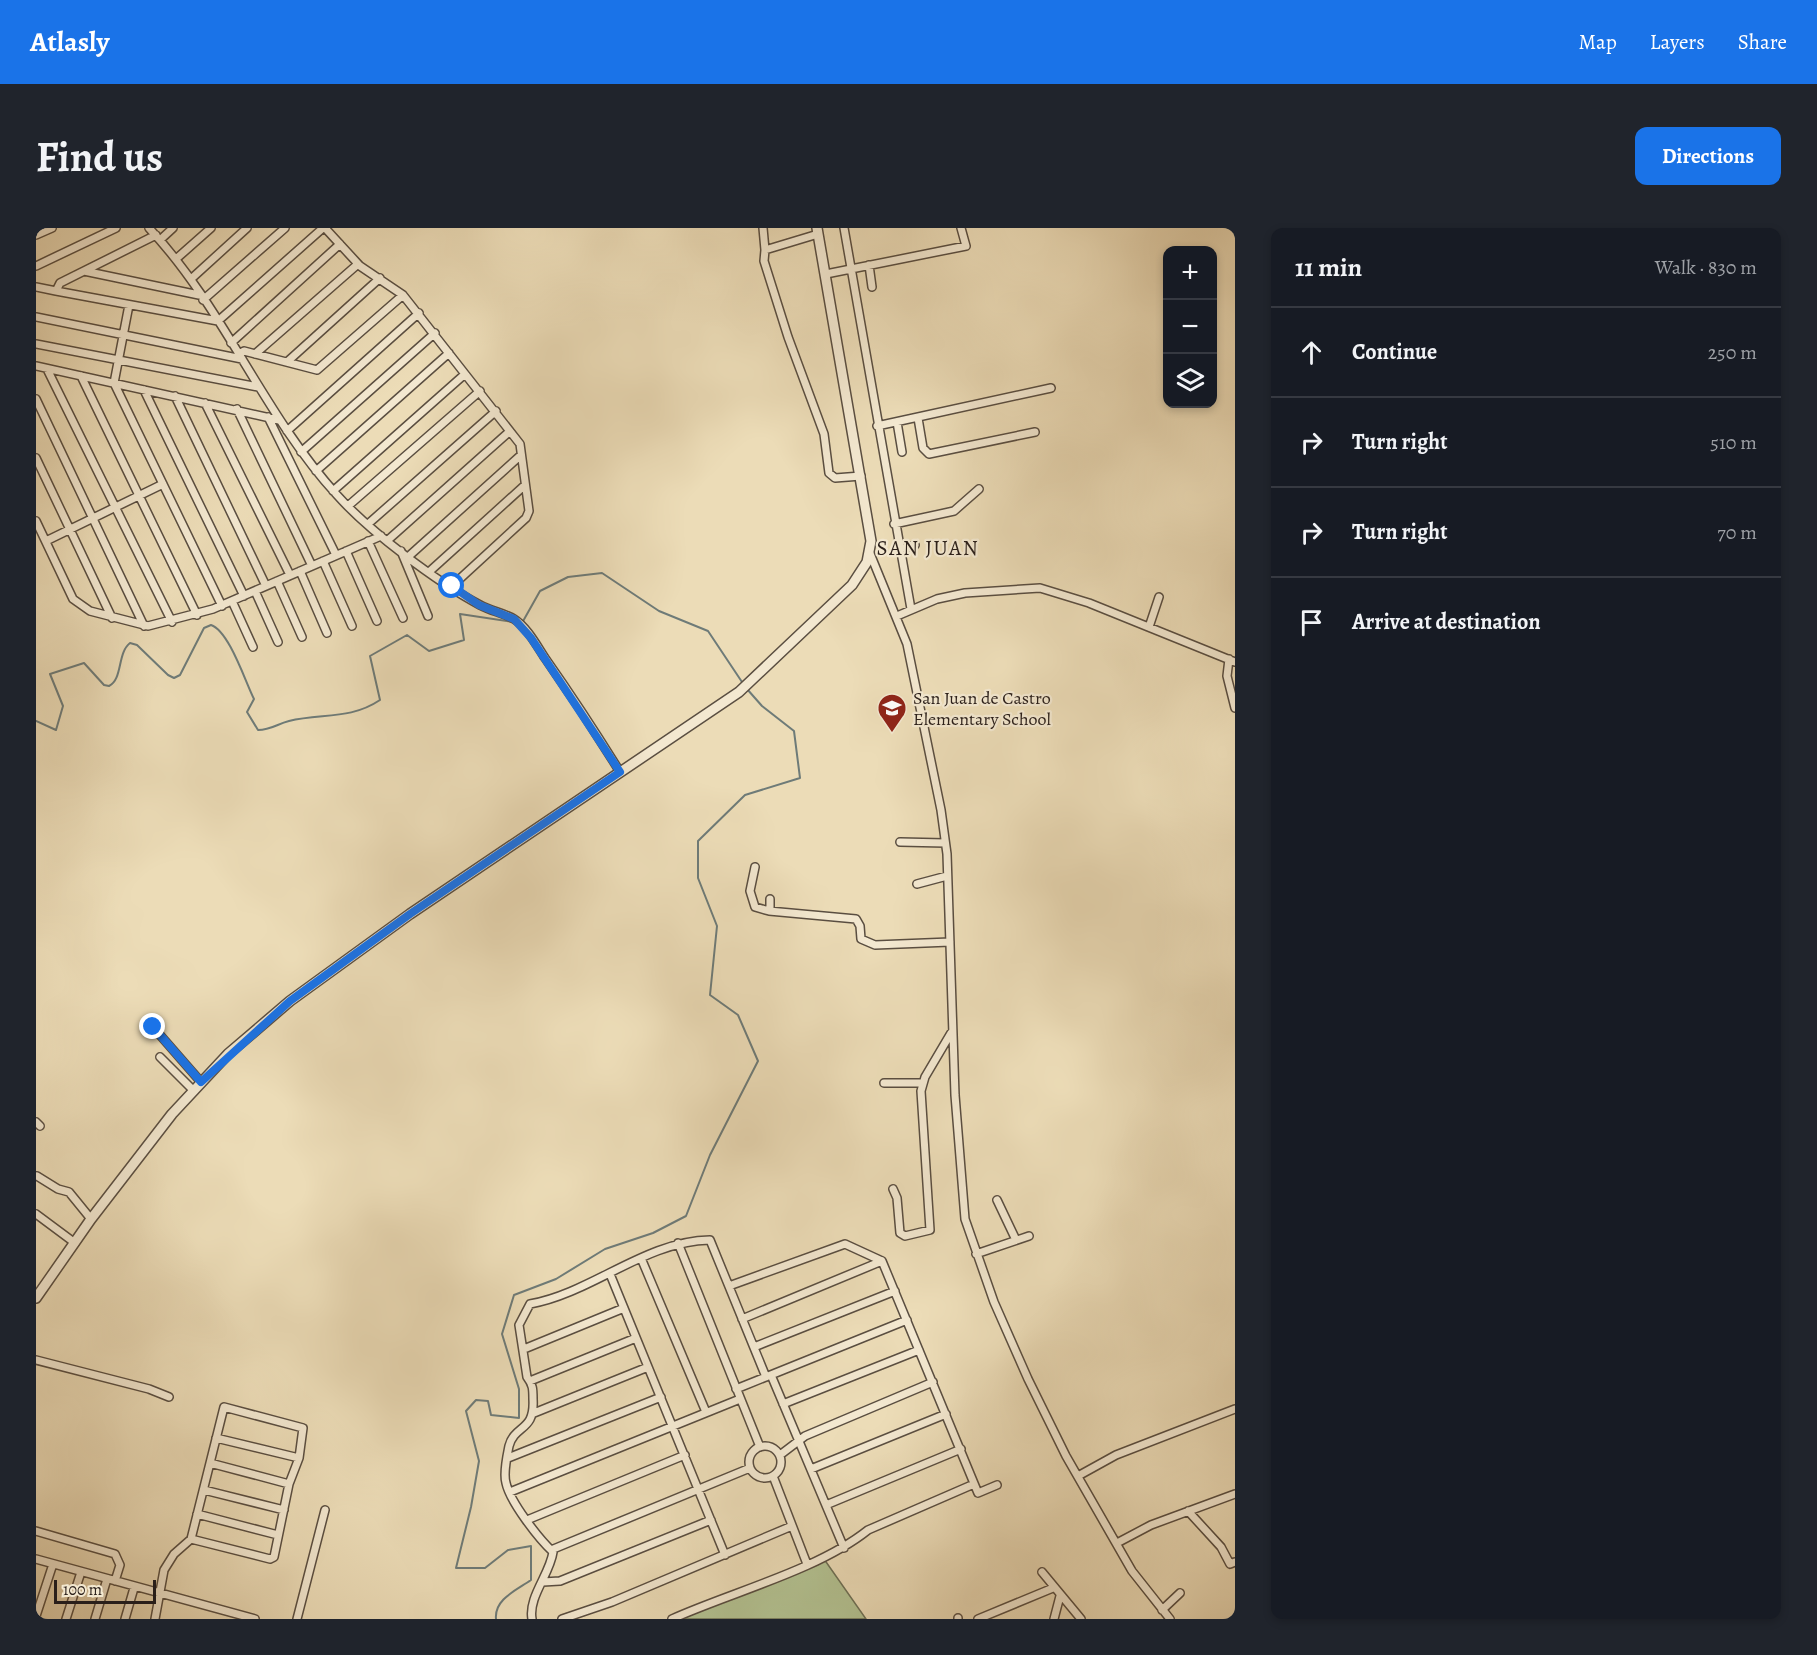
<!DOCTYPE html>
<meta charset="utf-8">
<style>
body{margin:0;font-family:Alegreya,serif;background:#20242c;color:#f1f3f6}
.controls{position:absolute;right:18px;top:18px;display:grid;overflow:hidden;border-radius:12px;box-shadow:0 3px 9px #0003}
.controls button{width:54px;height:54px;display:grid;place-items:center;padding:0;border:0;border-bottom:2px solid #363941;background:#171b24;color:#f1f3f6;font:30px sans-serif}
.scale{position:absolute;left:18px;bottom:15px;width:102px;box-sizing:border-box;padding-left:6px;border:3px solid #2a1f1a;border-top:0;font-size:16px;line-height:21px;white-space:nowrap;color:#2a1f1a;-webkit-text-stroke:4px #f3e8d0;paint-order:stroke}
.stop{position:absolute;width:18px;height:18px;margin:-14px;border:4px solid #1a73e8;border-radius:50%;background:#fff}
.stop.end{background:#1a73e8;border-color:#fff;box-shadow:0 2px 6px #0008}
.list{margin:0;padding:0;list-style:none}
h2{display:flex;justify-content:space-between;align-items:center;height:78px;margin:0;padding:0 24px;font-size:26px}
h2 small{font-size:20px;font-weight:400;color:#9ea1a6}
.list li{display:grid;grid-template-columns:39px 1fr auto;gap:18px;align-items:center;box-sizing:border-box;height:90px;padding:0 24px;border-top:2px solid #363941}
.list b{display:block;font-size:22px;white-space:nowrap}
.list em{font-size:20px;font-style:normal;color:#9ea1a6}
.icon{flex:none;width:33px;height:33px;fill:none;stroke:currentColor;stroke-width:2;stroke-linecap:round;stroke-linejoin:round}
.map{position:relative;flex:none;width:1199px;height:1391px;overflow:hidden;border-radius:12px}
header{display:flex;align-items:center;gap:36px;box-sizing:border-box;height:84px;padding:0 30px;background:#1a73e8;color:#fff}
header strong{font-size:28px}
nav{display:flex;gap:33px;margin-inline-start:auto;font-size:21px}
.intro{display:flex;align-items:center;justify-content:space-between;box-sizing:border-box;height:144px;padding:0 36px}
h1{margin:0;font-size:42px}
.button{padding:15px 27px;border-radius:12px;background:#1a73e8;color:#fff;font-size:21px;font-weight:700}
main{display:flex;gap:36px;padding:0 36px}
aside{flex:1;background:#171b24;border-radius:12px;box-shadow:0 3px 9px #0003}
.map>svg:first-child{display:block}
.green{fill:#b3c292;stroke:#6e7056;stroke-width:1.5}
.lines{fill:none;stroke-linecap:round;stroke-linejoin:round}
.stream{stroke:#6e7b78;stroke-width:2}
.minor-casing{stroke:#5a4e41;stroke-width:10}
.tertiary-casing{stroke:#5a4e41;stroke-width:12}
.minor{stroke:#f3e8d0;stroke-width:7}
.tertiary{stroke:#f3e8d0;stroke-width:9}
.route{stroke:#1a73e8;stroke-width:8}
.labels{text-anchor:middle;stroke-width:4.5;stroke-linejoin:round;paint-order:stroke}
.poi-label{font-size:18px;fill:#2a1f1a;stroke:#f3e8d0;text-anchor:start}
.quarter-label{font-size:21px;letter-spacing:1.5px;fill:#2a1f1a;stroke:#f3e8d0}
</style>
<header>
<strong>Atlasly</strong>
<nav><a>Map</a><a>Layers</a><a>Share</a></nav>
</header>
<div class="intro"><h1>Find us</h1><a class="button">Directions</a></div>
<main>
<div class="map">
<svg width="1199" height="1391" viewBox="0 0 1199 1391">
<rect width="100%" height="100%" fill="#ecdcb7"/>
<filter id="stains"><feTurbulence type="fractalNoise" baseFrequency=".00333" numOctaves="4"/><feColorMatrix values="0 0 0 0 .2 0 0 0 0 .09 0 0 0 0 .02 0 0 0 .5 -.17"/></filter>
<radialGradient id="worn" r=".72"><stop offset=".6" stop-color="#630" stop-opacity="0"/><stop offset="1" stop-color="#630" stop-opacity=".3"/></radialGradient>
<!-- green -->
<path class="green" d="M788,1331L830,1391H635Z"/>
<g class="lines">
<!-- stream -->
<path class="stream" d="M486,395L504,363L532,349L566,345L623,383L672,403L708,457
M0,493L20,502L27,478L14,446L48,435L68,457L73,458C87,451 81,425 94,415L101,417L132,447L138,450L144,447L168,400L175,397C193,403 209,453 218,471L211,484L222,502C235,502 241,496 253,493C286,485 314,492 344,472L334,428L371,407L393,423L428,412L424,386L477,394
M460,1391C458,1371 481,1362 495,1352V1318L472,1322L449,1340H420L435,1279L443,1233L430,1183L440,1172L452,1173L455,1187L483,1190V1161L466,1106L478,1067L520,1051L569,1021L617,1005L650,988L674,927L722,833L702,787L674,767L681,698L662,650V613L709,567L764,550L758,503L726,478L711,461"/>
<!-- minor casing -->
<g class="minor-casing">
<path id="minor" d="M113,0C188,80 227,186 301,267C334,304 401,354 444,377C455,383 468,385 478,391C491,399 501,418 509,430C535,467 560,505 584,544
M289,0L324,38L367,67L484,216L493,283L490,290L416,358
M727,0L729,22
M808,0L875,381
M782,6L729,22L728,33L752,109L788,206L793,245L799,250L825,248
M0,7L16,0
M120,7L24,55L20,63L182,93L287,0
M124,12L137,0
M140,31L175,0
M833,37L836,59
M0,38L80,0
M48,43L163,67
M790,46L930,18L925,0
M155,51L211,0
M0,59L20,63
M167,72L249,0
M93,77L78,155L186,378
M0,89L206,131
M195,115L304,16
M0,116L222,159
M203,126L208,123L281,142L367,67
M219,126L322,36
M251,134L344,50
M0,138L243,192
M11,141L136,394
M45,148L161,387
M108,162L208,368
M139,168L230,358
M0,171L108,398
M169,175L254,347
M201,181L276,338
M232,189L300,327
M882,190L887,220L893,226L999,204
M861,194L866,224
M841,198L1015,160
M251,203L383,85
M265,224L399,105
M0,230L76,390
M280,243L413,125
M297,263L429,146
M312,278L444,163
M0,293L37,371L54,383L112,398L177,381L345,308
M332,296L460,183
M858,296L918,283L943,261
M352,312L474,203
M10,313L127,256
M332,313L367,390
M864,321L879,317
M310,323L341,393
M365,323L392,388
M833,323L871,416L905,582L911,626L919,867L929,991L958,1074L992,1151L1030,1228L1096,1343L1134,1391
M373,328L485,227
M287,333L316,398
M264,343L291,405
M394,343L489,257
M241,353L266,409
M219,363L242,414
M196,373L217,419
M861,388L901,371L929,365L1004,360L1053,375L1199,434
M1113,399L1123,369
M1193,431L1191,448L1199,480
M864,614L909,615
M719,639L714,663L719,679L733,683L820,691L824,698L825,711L839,717L914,714
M881,656L911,648
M734,683V671
M117,799L165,854
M124,829L157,862
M848,855H886
M0,894L4,898
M1,948L22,961L33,964L55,991
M857,961L861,970L864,1005L869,1008L894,1002L885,863L889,849L915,805
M961,972L980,1012
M0,986L39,1015
M642,1015L724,1219
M940,1026L993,1008
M605,1030L670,1184
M574,1046L689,1327
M693,1058L809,1016L846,1033L942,1265L961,1257
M706,1091L846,1033
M718,1119L859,1063
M488,1121L588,1080
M0,1132L113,1161L133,1169
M735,1147L808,1320
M494,1153L600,1110
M700,1161L871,1092
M747,1176L883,1122
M498,1185L612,1139
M180,1210L263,1230
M713 1234a16 16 0 1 1 32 0a16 16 0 1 1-32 0Z
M744,1227L769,1208L897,1154
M472,1230L625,1169
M174,1235L253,1256
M775,1241L910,1186
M737,1248L771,1336
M1042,1248L1080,1227L1199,1181
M168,1262L248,1282
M474,1264L704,1171
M790,1277L925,1221
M1152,1283L1185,1319L1194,1336L1199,1334
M161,1286L242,1307
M491,1292L649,1227
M0,1303L79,1326L84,1337L79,1353
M1081,1315L1115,1297L1199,1266
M515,1322L714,1240
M0,1331L219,1391
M1006,1344L1045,1391
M507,1354L524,1353L675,1292
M1126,1382L1144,1365
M0,1388L17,1336
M922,1390V1391
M30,1391L45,1344
M59,1391L71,1351
M89,1391L98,1360
M119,1391L128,1342L138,1326L155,1311L188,1179L267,1200L263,1230L253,1256L238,1329L234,1331L155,1311
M261,1391L289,1282
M496,1391C492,1369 514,1346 517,1324C503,1311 474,1274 470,1255C467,1245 471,1228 473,1218C479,1196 499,1204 497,1171C497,1161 497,1157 491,1149L483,1097L494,1076C556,1065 609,1013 674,1012L730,1149
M526,1391L576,1374L756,1298
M636,1391C696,1364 782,1342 832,1302L938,1256
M942,1391L1017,1360
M1018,1391L1024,1368"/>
</g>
<!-- tertiary casing -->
<g class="tertiary-casing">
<path id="tertiary" d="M0,1070L55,991L136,886L192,826L254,773L374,686L703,464L816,357L831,334L835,313L781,0"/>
</g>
<!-- minor -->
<use href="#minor" class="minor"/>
<!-- tertiary -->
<use href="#tertiary" class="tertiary"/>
</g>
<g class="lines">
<!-- route -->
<path class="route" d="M117,799L165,854L254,773L374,686L584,544L495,410L478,391L443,377L416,358"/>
</g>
<!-- icons -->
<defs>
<g id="school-pin" transform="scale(1.5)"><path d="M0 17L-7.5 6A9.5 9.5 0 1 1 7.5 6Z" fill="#8f2418" stroke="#f3e8d0"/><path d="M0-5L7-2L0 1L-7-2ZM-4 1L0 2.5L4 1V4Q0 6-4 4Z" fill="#fff"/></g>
</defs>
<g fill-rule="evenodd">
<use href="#school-pin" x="856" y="480"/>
</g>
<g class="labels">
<!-- poi labels -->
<g class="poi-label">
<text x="877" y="476">San Juan de Castro<tspan x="877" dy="21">Elementary School</tspan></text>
</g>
<!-- quarter labels -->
<g class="quarter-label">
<text x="892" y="327">SAN JUAN</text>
</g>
</g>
<rect width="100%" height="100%" filter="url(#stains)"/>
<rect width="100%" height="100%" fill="url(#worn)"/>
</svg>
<div class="controls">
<button>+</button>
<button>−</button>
<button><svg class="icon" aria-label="layers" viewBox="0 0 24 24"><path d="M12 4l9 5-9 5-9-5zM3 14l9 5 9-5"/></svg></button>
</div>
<div class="scale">100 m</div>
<div class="stop" style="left:416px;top:358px"></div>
<div class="stop end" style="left:117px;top:799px"></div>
</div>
<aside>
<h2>11 min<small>Walk · 830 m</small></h2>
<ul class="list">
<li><svg class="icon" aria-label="ahead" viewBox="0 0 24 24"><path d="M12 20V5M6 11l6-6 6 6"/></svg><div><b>Continue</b></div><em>250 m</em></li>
<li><svg class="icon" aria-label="right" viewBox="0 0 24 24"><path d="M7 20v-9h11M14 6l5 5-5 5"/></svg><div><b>Turn right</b></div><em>510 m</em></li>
<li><svg class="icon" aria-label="right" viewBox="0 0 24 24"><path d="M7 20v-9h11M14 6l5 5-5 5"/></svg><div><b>Turn right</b></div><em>70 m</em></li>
<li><svg class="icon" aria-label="arrive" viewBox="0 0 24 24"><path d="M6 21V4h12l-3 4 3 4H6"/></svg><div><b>Arrive at destination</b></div></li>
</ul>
</aside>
</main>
